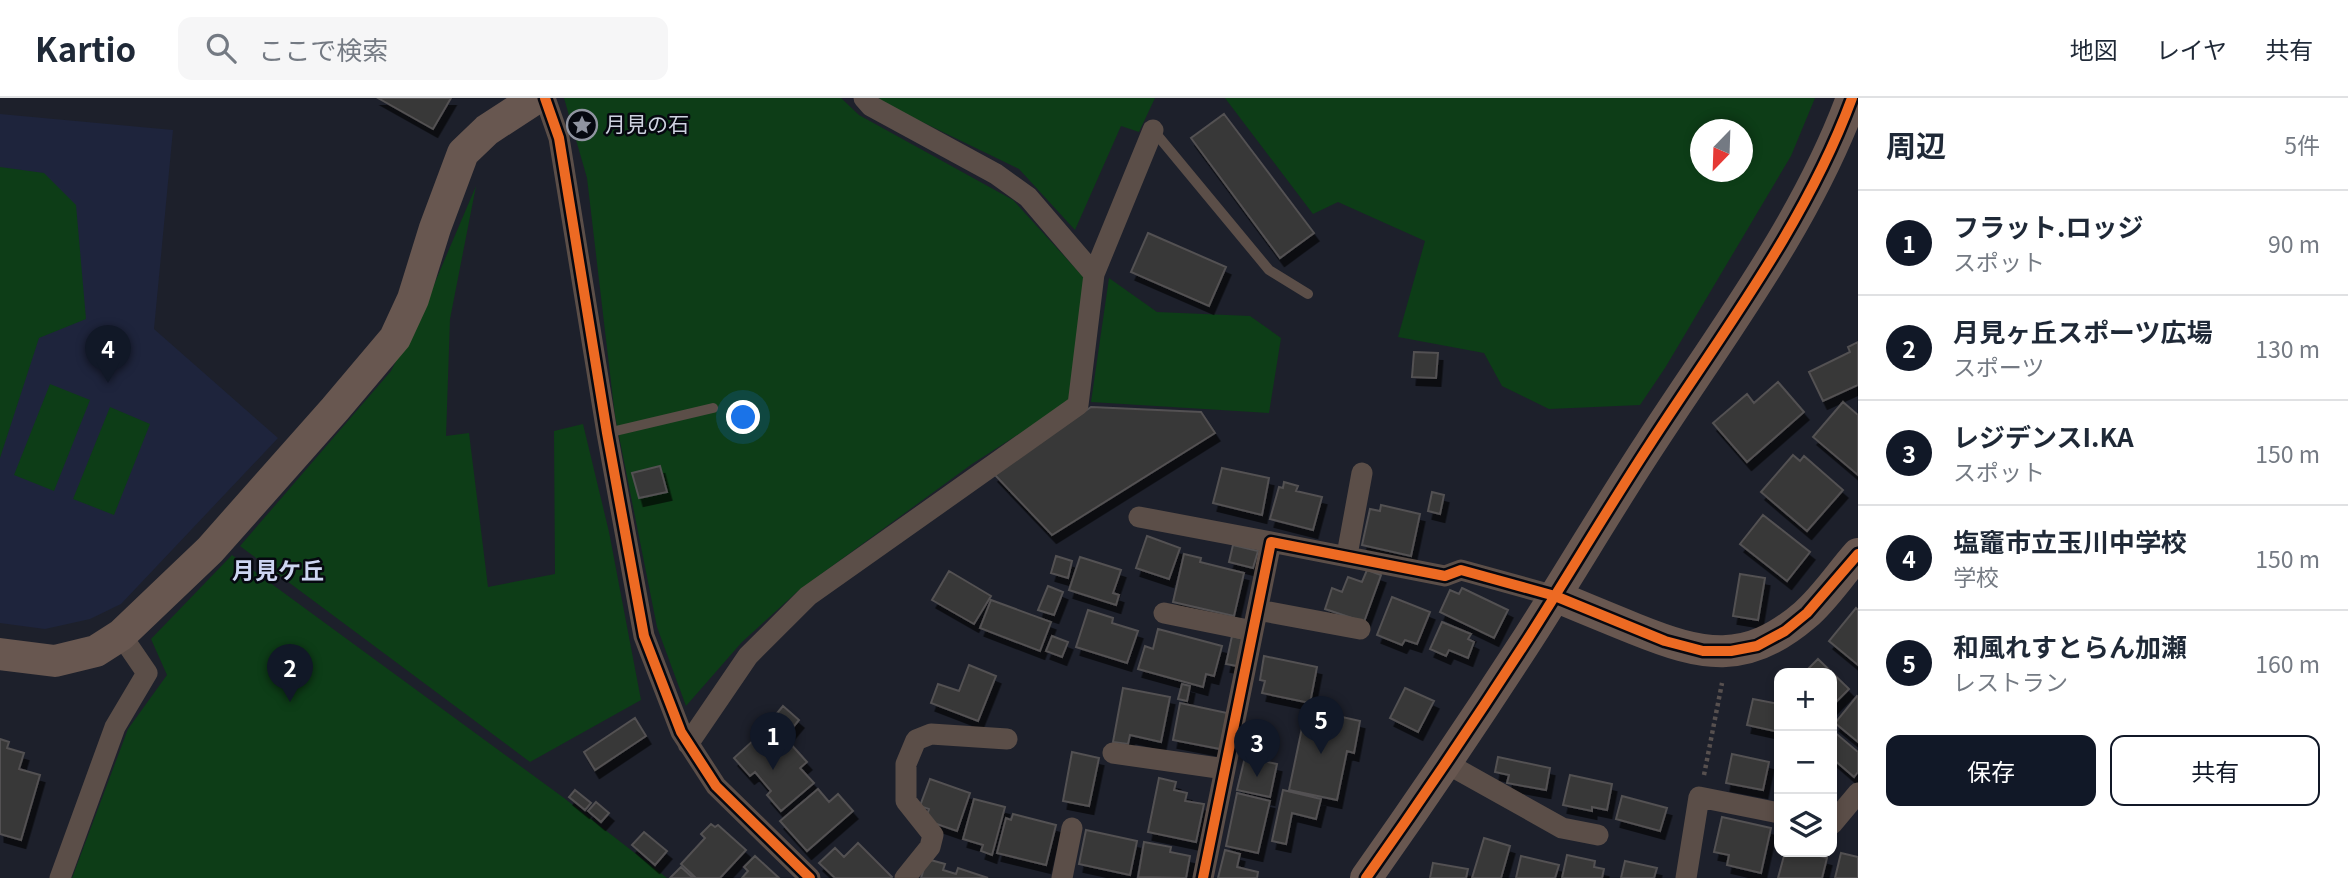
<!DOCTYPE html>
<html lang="ja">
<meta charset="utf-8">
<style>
body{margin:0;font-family:Georgia,"Noto Sans JP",serif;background:#f6f6f7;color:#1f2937}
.controls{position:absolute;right:21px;bottom:21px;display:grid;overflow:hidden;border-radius:14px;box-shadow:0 4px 10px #0003}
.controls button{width:63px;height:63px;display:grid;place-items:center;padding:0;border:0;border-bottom:2px solid #e0e1e3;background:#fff;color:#1f2937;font:35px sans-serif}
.compass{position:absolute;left:1690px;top:21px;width:63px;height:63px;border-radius:50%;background:#fff;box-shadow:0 4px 10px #0003;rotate:203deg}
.you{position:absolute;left:744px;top:320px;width:24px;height:24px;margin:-18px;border:5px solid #fff;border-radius:50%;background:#1a73e8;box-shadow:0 0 0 10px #1a73e833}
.badge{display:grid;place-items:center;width:46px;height:46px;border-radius:50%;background:#111827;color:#fff;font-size:23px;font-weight:700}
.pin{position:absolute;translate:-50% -58px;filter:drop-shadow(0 2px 4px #0008)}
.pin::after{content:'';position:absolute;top:37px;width:24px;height:21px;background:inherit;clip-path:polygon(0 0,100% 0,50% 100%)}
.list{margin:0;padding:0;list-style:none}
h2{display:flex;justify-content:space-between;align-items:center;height:91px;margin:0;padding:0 28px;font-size:30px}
h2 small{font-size:23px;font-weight:400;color:#747a83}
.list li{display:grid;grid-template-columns:46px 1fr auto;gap:21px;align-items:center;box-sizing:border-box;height:105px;padding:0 28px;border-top:2px solid #e0e1e3}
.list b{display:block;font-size:26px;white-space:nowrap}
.list p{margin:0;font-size:23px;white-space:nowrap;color:#747a83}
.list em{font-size:23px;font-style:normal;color:#747a83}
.actions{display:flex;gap:14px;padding:21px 28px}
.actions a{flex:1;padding:16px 0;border:2px solid #111827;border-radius:14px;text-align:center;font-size:24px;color:#111827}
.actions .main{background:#111827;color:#fff}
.icon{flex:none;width:38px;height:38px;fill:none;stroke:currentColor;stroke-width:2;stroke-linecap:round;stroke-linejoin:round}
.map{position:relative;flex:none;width:1858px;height:780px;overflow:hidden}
header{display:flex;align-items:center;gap:42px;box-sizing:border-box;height:98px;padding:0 35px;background:#fff;border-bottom:2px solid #e0e1e3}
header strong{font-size:33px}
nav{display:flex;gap:38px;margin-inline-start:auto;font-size:24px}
.search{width:490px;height:63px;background:#f6f6f7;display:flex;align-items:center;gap:18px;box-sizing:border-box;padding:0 24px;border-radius:14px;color:#747a83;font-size:26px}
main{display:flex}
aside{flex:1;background:#fff}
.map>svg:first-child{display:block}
.built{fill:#1e243c}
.green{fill:#0d3d17;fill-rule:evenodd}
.building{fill:#383737;stroke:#535152;stroke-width:2;filter:url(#shadow)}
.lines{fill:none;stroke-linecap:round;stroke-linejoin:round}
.path{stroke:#57504f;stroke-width:4.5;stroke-dasharray:3.5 3.5;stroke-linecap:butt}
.lane{stroke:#5b4e48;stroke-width:10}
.street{stroke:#5b4e48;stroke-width:21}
.secondary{stroke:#685750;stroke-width:32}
.cycleway-casing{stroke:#060810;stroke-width:15}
.cycleway{stroke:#ed6a23;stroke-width:10}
.labels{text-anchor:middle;stroke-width:5;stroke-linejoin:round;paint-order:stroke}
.poi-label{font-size:21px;fill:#ced2e0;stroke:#060810;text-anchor:start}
.neighbourhood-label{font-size:23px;font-weight:bold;fill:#cdd5f1;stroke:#060810}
</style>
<header>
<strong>Kartio</strong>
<div class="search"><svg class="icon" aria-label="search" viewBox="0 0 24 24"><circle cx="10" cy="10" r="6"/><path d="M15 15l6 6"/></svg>ここで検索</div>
<nav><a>地図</a><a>レイヤ</a><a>共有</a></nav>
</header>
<main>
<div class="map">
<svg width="1858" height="780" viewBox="0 0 1858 780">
<defs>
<filter id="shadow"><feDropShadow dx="4.5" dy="8" stdDeviation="0" flood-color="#0009"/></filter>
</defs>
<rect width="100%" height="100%" fill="#1d202b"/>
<!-- built -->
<path class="built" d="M0,16L173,32L154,231L278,340L121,506L90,521L45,531L0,525Z"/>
<!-- green -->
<path class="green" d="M564,0H841L859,17L1013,102L1087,183L1069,304L972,366L798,493L742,544L686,608L657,529L615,318L587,80Z
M879,0H1155L1139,34L1121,28L1075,132L1019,71L881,4Z
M1225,0H1815L1791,58L1665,270L1640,307L1549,311L1502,288L1484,255L1398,239L1425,143L1338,104L1313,116ZM1700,32H1742V74H1700Z
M0,69L44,75L76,107L86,221L39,240L0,360Z
M476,88L450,221L446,338L469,335L488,489L555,476L554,333L583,326L609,434L641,602L530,664L240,448L391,273L427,203Z
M1109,180L1157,214L1250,218L1281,240L1269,315L1091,304Z
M50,286L90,302L54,393L14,377Z
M110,309L150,326L114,417L73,401Z
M232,457L564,700L667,780H72L128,631L167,577L151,541Z"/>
<!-- building -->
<path class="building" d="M378,0H451L433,31Z
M1224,16L1314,135L1280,160L1191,40Z
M1148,135L1226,169L1209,208L1131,174Z
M1858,244V287L1823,303L1809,274L1850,254L1848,249Z
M1414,254L1438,255L1436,280L1412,279Z
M1778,284L1804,314L1747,364L1713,325L1747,296L1754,305Z
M1843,304L1858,317V377L1813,339Z
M1091,309L1201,314L1215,335L1052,437L994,376Z
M1793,357L1800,363L1804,358L1843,392L1807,433L1761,394Z
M660,368L667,394L639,400L632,375Z
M1222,370L1269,380L1262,417L1213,405Z
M1284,384L1298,388L1296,393L1322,399L1313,432L1270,421L1279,389L1283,390Z
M1432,394L1444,397L1440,416L1428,413Z
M1381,407L1420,416L1411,458L1362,447L1370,411L1380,413Z
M1763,417L1810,454L1787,483L1740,446Z
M1147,438L1180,450L1169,481L1136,470Z
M1233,447L1258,453L1253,470L1229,464Z
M1184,456L1201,460L1200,464L1244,475L1234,518L1173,504Z
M1056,458L1072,463L1068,480L1051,475Z
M1080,459L1121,472L1113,495L1119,497L1116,507L1069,492Z
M1367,472L1381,477L1364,524L1325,511L1332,490L1342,494L1348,479L1362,484Z
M949,473L991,498L974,526L932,502Z
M1740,476L1765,480L1758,522L1733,518Z
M1048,488L1063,494L1054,517L1038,512Z
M1462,490L1508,512L1494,540L1440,514L1450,492L1459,496Z
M1392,499L1430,514L1417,546L1405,542L1402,547L1377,537Z
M991,502L1051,524L1040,553L980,530Z
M1856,510L1858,512V567L1829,543Z
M1088,512L1113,520L1112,525L1138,533L1127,565L1076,549Z
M1442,524L1471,536L1468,541L1474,544L1468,560L1449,552L1446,558L1430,551Z
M1158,531L1222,548L1214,578L1206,576L1203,589L1138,571L1145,548L1153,551Z
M1052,538L1068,544L1062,559L1046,553Z
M1232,538L1244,541L1237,568L1226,566Z
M1264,558L1317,569L1310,605L1262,595L1265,583L1260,582Z
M1818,561L1849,591L1832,608V575H1804Z
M969,567L996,578L978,623L931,605L938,586L959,593Z
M1182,586L1190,588L1187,603L1178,601Z
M1123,590L1170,599L1161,644L1130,637L1128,646L1113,644Z
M1405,590L1434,603L1418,634L1390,620Z
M1857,598L1858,599V644L1835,625Z
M1753,601L1779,606V634L1747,627Z
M1180,605L1227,615L1220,651L1173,642Z
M783,608L799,622L784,640L768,626Z
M1306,611L1360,623L1354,655L1347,653L1337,702L1289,692Z
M635,620L646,638L595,672L584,654Z
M767,630L782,648L788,643L807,664L800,670L814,685L781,713L767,697L771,693L755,674L750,678L734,660Z
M1833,633L1858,654V674L1854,679L1832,660Z
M0,641L9,644L7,650L24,655L19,671L40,677L21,742L0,736Z
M1072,654L1099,660L1089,708L1063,703Z
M1732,656L1769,664L1763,692L1726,685Z
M1245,659L1277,666L1270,699L1237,692Z
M1498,659L1550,670L1546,692L1507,685L1509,677L1495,674Z
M1570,677L1612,686L1607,712L1592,709V713L1563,707Z
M1159,680L1176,684L1174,692L1187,695L1185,703L1204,706L1196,744L1148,734Z
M930,681L970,695L957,733L925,722L929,711L920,708Z
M818,691L829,704L838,696L853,713L807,753L780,723Z
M575,692L591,705L585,712L569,699Z
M1283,692L1321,701L1316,721L1292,715L1286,746L1272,743Z
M1237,695L1270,703L1258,755L1226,748Z
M1622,698L1667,710L1660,733L1616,721Z
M974,701L1005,709L992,757L981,753L983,747L963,741Z
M596,704L609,715L601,724L588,713Z
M1013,716L1056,727L1046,767L997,755L1006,720L1011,722Z
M1722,719L1771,730L1761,775L1727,767L1729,757L1714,754Z
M711,726L715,729L718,727L746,752L720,780H696L681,766L705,740L701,736Z
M1086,732L1137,743L1130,777L1079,766Z
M644,734L667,753L655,767L632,747Z
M1484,740L1510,748L1501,780H1472Z
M1144,744L1171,749L1170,754L1190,758L1186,780L1138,779Z
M858,745L892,779L891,780H835L819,765L835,750L844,759Z
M1225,752L1240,756L1237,769L1258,774L1257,780H1218Z
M1785,754H1805L1827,760L1822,780H1778Z
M1841,755L1858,759V780H1835Z
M1567,757L1595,763L1594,769L1604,771L1602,780H1562Z
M755,758L779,780H742L748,773L744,769Z
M1521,758L1559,767L1555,780H1516Z
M927,761L945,766L943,772L956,776L958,770L988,780H921Z
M1625,763L1657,770L1654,780H1621Z
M1433,765L1468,771L1466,780H1430Z
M681,769L693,780H670Z"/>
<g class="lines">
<!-- path -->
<path class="path" d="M1704,677L1722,585"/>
<!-- lane -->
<path class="lane" d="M1153,32L1269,172L1308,196
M607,335L713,310"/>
<!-- street -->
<path class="street" d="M545,0L559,40L607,335L644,538L681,634L716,688L810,780
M864,0L871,8L996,76L1028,99L1094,176
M1139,419L1271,444
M1347,457L1362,375
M1258,512L1360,531
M1164,515L1253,533
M688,646L748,558L808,498L1078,307L1094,176L1153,32
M1113,655L1225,671
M1446,665L1562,730L1598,737
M1832,726L1858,695
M60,780L115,629L147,575L121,537
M905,780L930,749L933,737L906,703V666L916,642L931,636L1007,641
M1062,780L1072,730
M1203,780L1271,444L1445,478L1461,472L1555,498
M1686,780L1699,699L1779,715"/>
<!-- secondary -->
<path class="secondary" d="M1555,498C1581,509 1608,520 1635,531C1702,558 1746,568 1805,517C1825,500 1841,475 1858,456
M0,556L55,563L96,553L121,537L210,452L335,311L395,240L413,201L435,130L463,55L487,32L536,0
M1366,780C1422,701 1476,621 1529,539C1570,475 1608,410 1650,346C1722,235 1806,125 1852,0"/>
<!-- cycleway casing -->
<g class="cycleway-casing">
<path id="cycleway" d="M545,0L559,40L607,335L644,538L681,634L716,688L810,780
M1203,780L1271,444L1445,478L1461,472L1555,498L1665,543L1703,553H1731L1757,548L1785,533L1807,515L1858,456
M1366,780C1422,701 1476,621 1529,539C1570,475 1608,410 1650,346C1722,235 1806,125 1852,0"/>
</g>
<!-- cycleway -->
<use href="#cycleway" class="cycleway"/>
</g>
<!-- icons -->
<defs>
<g id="sight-ring" transform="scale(1.575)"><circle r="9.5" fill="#060810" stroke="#9094a1" stroke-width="1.5"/><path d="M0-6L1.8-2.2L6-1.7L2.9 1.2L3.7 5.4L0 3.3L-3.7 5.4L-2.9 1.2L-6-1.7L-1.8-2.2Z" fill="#9094a1"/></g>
</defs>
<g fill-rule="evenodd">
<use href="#sight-ring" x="582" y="27"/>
</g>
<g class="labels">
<!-- poi labels -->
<g class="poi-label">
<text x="605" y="34">月見の石</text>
</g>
<!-- neighbourhood labels -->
<g class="neighbourhood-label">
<text x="278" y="481">月見ケ丘</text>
</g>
</g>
</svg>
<div class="controls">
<button>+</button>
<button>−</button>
<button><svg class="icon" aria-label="layers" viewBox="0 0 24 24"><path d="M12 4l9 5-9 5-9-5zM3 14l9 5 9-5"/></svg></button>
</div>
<svg class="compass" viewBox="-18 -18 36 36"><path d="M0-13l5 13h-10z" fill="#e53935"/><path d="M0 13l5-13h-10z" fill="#747a83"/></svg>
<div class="you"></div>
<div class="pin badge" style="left:773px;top:672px">1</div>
<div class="pin badge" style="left:290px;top:604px">2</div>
<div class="pin badge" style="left:1257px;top:679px">3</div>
<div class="pin badge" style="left:108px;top:285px">4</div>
<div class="pin badge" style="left:1321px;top:656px">5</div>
</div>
<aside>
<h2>周辺<small>5件</small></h2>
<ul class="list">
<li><span class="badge">1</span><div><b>フラット.ロッジ</b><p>スポット</p></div><em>90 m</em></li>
<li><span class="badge">2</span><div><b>月見ヶ丘スポーツ広場</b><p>スポーツ</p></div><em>130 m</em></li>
<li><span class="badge">3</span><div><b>レジデンスI.KA</b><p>スポット</p></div><em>150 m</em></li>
<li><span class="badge">4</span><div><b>塩竈市立玉川中学校</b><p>学校</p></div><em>150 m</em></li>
<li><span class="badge">5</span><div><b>和風れすとらん加瀬</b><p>レストラン</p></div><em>160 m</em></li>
</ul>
<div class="actions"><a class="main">保存</a><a>共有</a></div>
</aside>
</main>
